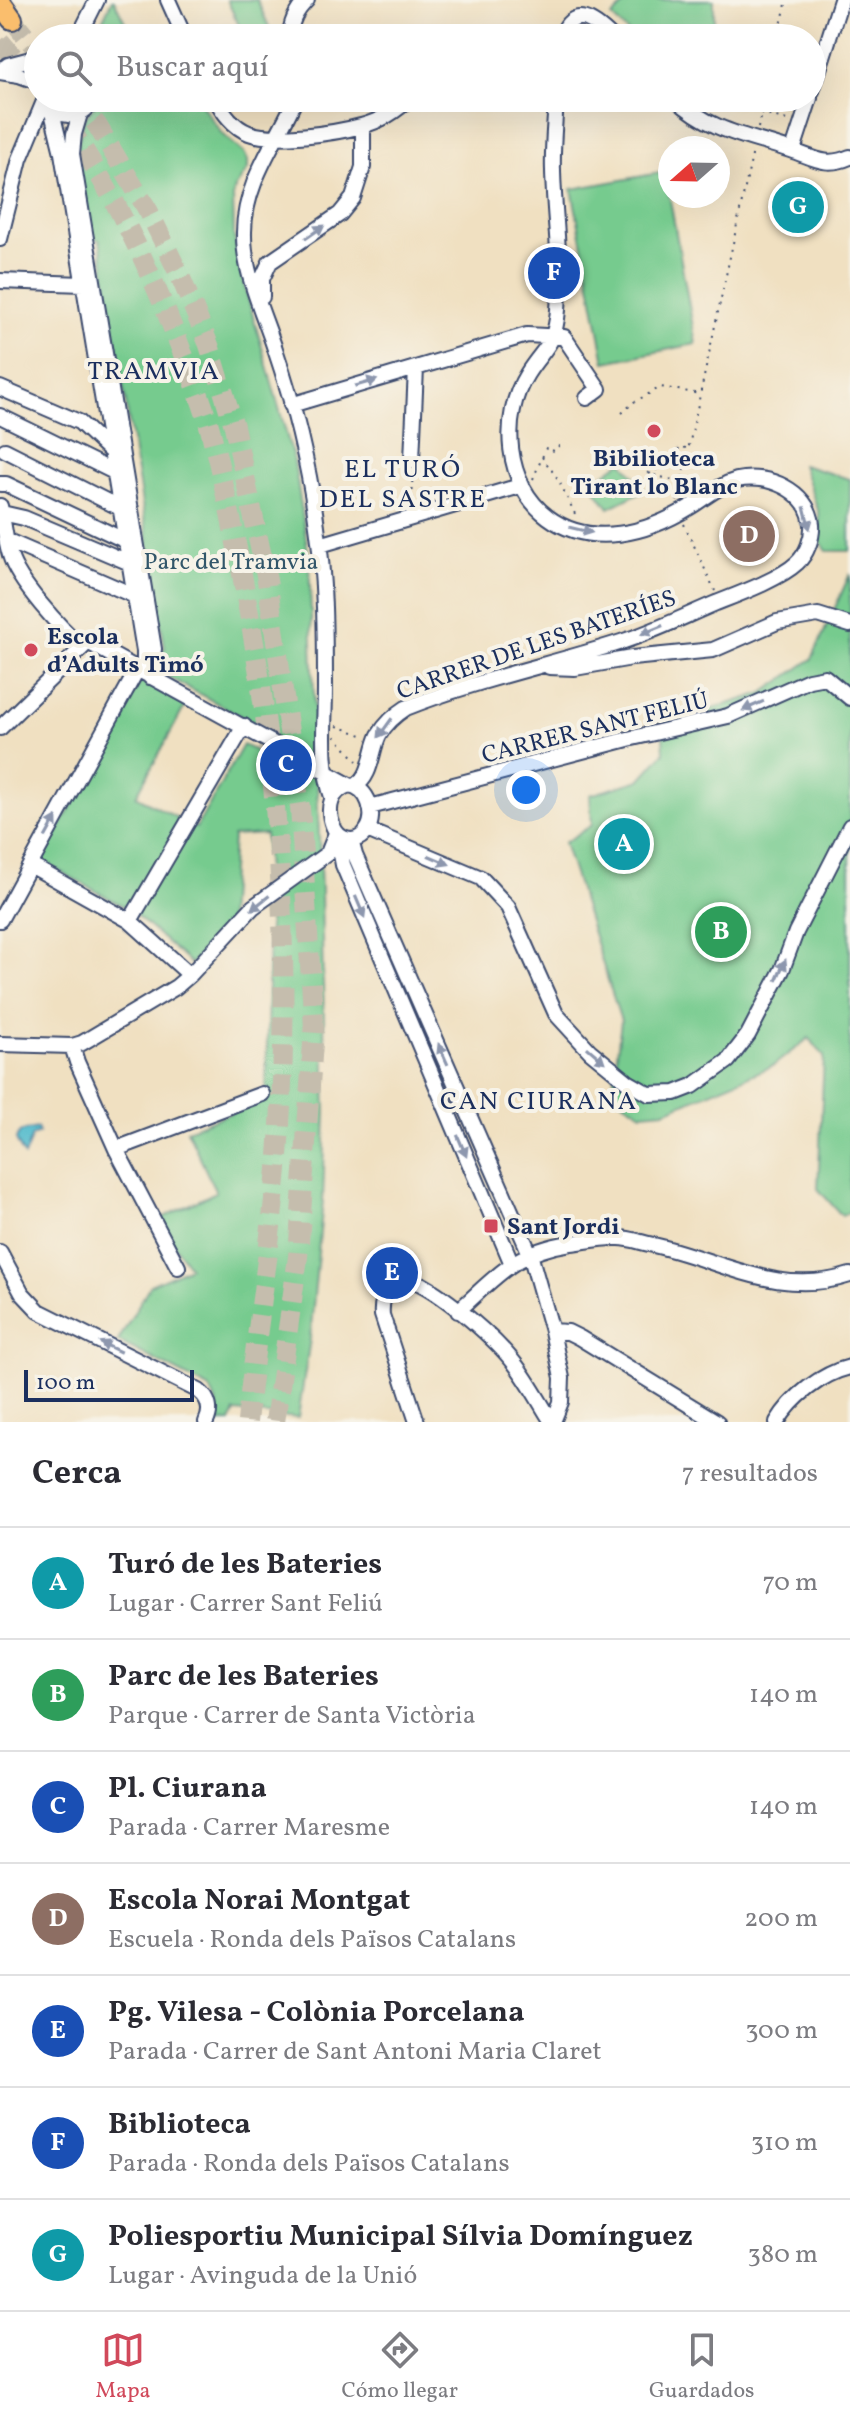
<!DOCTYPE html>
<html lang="es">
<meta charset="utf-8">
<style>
body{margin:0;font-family:Vollkorn,serif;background:#f7f7f7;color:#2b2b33}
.compass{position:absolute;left:658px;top:136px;width:72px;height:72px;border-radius:50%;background:#fff;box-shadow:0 8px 32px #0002;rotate:250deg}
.scale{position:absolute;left:24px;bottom:20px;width:170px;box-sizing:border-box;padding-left:8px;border:4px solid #1b2f5e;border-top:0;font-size:22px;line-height:28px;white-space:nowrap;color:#1b2f5e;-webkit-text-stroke:6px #f7f3e8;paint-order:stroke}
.you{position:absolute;left:526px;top:790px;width:28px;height:28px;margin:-20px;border:6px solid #fff;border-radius:50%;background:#1a73e8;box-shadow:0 0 0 12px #1a73e833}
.badge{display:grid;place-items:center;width:52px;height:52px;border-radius:50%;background:#d1495b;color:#fff;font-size:26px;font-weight:700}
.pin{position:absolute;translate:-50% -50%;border:4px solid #fff;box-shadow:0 2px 8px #0006}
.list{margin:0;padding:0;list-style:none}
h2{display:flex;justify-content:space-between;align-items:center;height:104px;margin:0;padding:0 32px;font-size:34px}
h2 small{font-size:26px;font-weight:400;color:#7c7c81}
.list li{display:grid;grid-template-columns:52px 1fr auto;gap:24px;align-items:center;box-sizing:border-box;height:112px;padding:0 32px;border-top:2px solid #e1e1e2}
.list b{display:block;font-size:30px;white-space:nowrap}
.list p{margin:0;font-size:26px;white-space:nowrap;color:#7c7c81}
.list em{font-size:26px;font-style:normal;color:#7c7c81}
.icon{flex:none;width:44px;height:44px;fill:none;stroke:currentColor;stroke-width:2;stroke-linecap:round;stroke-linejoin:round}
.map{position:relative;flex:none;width:850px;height:1422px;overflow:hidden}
.search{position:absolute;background:#fff;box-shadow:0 8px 32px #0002;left:24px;right:24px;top:24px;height:88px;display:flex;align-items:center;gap:20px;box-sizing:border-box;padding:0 28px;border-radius:44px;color:#7c7c81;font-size:30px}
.sheet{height:888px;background:#fff}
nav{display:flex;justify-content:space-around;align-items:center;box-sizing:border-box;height:112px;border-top:2px solid #e1e1e2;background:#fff;font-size:22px;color:#7c7c81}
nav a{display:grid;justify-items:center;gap:4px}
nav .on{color:#d1495b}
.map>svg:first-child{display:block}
.green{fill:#76cb8e;stroke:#487d76;stroke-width:2}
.water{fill:#4fbacc;stroke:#357495;stroke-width:2}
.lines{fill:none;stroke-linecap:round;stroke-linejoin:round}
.highway-tunnel{stroke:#c5bdad;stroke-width:20;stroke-dasharray:20 10;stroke-linecap:butt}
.minor-casing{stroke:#3b4a6d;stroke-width:18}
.highway-casing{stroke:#3b4a6d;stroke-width:24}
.path{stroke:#3b4a6d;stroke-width:2;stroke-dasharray:2 6;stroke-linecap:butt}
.minor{stroke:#fff;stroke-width:14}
.highway{stroke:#fabe6d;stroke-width:20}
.oneway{fill:#8d97ae}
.poi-dot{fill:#d1495b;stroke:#f7f3e8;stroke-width:3}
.labels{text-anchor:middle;stroke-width:8;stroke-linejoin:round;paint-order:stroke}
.poi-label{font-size:24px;font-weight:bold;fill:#1b2f5e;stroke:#f7f3e8;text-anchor:start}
.park-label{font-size:24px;fill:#32566a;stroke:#f7f3e8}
.street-label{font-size:24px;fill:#1b2f5e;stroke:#f7f3e8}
.neighbourhood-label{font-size:26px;letter-spacing:2px;fill:#1b2f5e;stroke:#f7f3e8}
</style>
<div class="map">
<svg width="850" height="1422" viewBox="0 0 850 1422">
<rect width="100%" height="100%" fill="#f7f3e8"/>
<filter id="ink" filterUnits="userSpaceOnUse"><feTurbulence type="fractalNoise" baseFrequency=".0125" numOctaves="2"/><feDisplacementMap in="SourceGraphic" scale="16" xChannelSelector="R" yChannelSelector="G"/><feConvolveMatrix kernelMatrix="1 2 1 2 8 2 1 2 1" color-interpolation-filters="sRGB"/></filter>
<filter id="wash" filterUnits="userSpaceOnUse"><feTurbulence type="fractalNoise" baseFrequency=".006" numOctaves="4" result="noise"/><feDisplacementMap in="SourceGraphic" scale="32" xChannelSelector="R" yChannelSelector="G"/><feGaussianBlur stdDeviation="1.8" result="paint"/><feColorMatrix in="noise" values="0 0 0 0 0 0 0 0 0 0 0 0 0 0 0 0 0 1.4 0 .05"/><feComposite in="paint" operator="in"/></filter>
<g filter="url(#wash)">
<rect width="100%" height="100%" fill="#f0e0c1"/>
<!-- green -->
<path class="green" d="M112,0H114L133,38H94Z
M227,0H257L274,38H245Z
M629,0H714V38H634L612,17Z
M100,98H197L222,134L245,154L248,161V169L235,188L233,196L234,236L242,277L294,461L309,558L321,892L326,1113L323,1200L310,1339L298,1418L235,1412L230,1422H216C219,1408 217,1400 209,1388L118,1341L150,1285L190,1267L156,1221L216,1192L187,1130L266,1099L269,921L265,834L233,836L228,921L191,964L129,909L41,861L141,680L185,706L136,796L196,828L243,745L258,752L254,723L175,681C163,674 158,669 156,655L165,648L100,240L85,235L76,153L83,121Z
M665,172L696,344L605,362L572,189Z
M622,461L645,490L609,508L591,483Z
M802,465L850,479V551H827L820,541L819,513Z
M850,574V1212L842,1216L818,1189L824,1056L809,1038L773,1066L665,1111L642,1113L612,1094L621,1021L564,843L592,825L590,795L640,780L664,753L662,719L693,715L763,693L812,659Z"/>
<!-- water -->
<path class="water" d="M37,1128L39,1133L32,1136L24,1156L16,1140C19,1128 27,1131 37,1128Z"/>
</g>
<g filter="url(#ink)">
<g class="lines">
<!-- highway-tunnel -->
<path class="highway-tunnel" d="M12,19L38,51
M0,41L31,77
M75,98L97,125L149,212L180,276L209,345L234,426L267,580L300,807L314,1028L298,1257L275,1422
M50,101C106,175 148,263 181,349C192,377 204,405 211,433C226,491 238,550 248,608C281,788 291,973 278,1156C271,1245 256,1333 247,1422"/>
<!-- minor casing -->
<g class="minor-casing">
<path id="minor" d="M168,0L185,38
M78,38L97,0
M290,38C290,22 296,11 307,0
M561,38C572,3 595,21 612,38
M0,71L8,65L38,57
M0,72L19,75L38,82
M812,91L841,0
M215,98C223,112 233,127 249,133C273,142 336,133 361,126C378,122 398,111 409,98
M296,98C277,141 244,183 244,232C243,272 263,312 275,349C294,405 309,466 317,526C325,580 325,635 325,689C325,724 320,763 332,797
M675,98C710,131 746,136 790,150C813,157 825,168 850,157
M49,106C65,121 85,117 94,98
M51,108L62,153L144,651V664L150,677
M80,114L74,134L72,154L154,649L151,669
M793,150L810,98
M0,239L20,159L45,99
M0,281L83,284
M262,297V279L270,262L340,214L353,198L363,167V126
M0,388L79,422L111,452
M291,405L527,335L564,337L599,389L587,398
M0,416L114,472
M5,450L120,508
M412,460L416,368
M0,484H6L126,541
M0,506C4,522 5,539 10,555C17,581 61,629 82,647
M2,513L24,518L130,563
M8,541L135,596
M320,545L520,486
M549,667L575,668L632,658L713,650L777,622L818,615L850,625
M0,728L88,642L349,785
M349,785C368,787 377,815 367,830C357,846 339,841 333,826C326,808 331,791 349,785Z
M355,786C372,777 371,751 379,735C386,723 395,715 406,708C476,680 550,665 621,642C653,632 685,616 716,603C739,594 780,579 797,563C807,554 813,537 812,524C808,490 767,473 737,480C719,485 705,498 690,507C648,533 591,549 548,517C505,485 500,417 527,374C544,347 555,346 558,310C562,264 554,217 553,171C552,147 555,122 556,98
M370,807L628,739L728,716L809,680L825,677L850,698
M367,830L481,878L508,907L556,1014L590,1051L628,1082L649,1094L675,1093L693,1086L728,1061L748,1035L782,970L796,932L850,826
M337,833L343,865L512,1264
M351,840L355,855L530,1254L552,1331L562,1378L561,1402L553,1422
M30,865L130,921L190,975
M0,920L137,670
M130,921L244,726
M0,1044L72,1046L82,1043L176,987L190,975L253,907L328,853L336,833
M72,1046L77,1062L116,1149L178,1267
M116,1149L262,1094
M0,1252L22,1293L39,1311L199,1391C209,1399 212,1410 206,1422
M458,1311C476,1295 494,1276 514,1263C531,1252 551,1246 571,1243C587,1241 604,1237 619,1238C629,1238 640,1242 649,1244C718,1258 777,1299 850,1275
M552,1331L568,1332L580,1338L717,1422
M417,1422L382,1315C380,1293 395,1271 419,1283C448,1298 495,1338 515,1364C529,1382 540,1403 552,1422
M777,1422C792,1397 821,1374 850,1367"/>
</g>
<!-- highway casing -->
<g class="highway-casing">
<path id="highway" d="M0,2L12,19"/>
</g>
<!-- path -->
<path class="path" d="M778,38L787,0
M761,113L791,121
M758,128L764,98
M622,413L634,402L661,387L700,394
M542,457L558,479L577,518
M642,466L649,474L680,482
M412,473L413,503
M649,474L677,457L679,447L687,448
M533,479L546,448L554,451L562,443
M677,501L753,151
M684,524L715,591
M337,726L365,736
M335,736L357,761"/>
<!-- minor -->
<use href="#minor" class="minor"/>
<!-- highway -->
<use href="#highway" class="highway"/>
</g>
<!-- one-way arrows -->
<defs><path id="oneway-solid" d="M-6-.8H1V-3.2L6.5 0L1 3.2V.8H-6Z" transform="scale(2)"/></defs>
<g class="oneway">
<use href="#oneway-solid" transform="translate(315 232) rotate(-35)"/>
<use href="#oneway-solid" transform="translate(366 383) rotate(-16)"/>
<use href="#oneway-solid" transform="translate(807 518) rotate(76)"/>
<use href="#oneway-solid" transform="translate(581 530) rotate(13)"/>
<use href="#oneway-solid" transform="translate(652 630) rotate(158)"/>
<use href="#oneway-solid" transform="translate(753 706) rotate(156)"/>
<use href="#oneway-solid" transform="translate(385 728) rotate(126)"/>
<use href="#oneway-solid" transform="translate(51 827) rotate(-61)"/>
<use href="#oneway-solid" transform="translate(439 860) rotate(23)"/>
<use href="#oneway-solid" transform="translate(260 903) rotate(142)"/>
<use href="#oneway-solid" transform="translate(360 907) rotate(67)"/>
<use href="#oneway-solid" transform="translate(781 970) rotate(-66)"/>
<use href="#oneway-solid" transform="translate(443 1054) rotate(-114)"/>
<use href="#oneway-solid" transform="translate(596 1055) rotate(41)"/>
<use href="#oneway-solid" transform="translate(462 1146) rotate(67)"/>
<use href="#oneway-solid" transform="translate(110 1347) rotate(-154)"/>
</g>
</g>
<!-- markers -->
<g class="poi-dot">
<circle cx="654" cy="431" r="8"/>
<circle cx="31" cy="650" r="8"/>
<rect x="483" y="1218" width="16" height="16" rx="4"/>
</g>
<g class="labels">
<!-- poi labels -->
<g class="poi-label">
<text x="654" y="466" text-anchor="middle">Bibilioteca<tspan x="654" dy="28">Tirant lo Blanc</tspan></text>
<text x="47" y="644">Escola<tspan x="47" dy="28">d’Adults Timó</tspan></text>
<text x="507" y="1234">Sant Jordi</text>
</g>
<!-- park labels -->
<g class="park-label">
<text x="231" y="569">Parc del Tramvia</text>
</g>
<!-- street labels -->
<g class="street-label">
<text transform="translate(536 644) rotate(-19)" y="8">CARRER DE LES BATERÍES</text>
<text transform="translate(595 727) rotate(-14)" y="8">CARRER SANT FELIÚ</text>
</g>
<!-- neighbourhood labels -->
<g class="neighbourhood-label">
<text x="154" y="379">TRAMVIA</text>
<text x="403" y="477">EL TURÓ<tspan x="403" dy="30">DEL SASTRE</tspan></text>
<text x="539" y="1109">CAN CIURANA</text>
</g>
</g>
</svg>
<svg class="compass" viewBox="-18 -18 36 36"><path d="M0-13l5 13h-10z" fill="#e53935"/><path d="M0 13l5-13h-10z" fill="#7c7c81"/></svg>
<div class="scale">100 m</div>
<div class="you"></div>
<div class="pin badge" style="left:624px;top:844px;background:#0f9aa8">A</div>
<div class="pin badge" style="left:721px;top:932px;background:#2e9e5b">B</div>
<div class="pin badge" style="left:286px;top:765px;background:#1a4fb4">C</div>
<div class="pin badge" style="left:749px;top:536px;background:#8d6e63">D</div>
<div class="pin badge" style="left:392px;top:1273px;background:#1a4fb4">E</div>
<div class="pin badge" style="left:554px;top:273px;background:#1a4fb4">F</div>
<div class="pin badge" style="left:798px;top:207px;background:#0f9aa8">G</div>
<div class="search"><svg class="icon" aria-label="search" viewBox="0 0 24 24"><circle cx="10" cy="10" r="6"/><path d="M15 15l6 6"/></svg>Buscar aquí</div>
</div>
<section class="sheet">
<h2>Cerca<small>7 resultados</small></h2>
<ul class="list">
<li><span class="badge" style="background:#0f9aa8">A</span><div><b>Turó de les Bateries</b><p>Lugar · Carrer Sant Feliú</p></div><em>70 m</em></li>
<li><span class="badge" style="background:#2e9e5b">B</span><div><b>Parc de les Bateries</b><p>Parque · Carrer de Santa Victòria</p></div><em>140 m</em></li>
<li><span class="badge" style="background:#1a4fb4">C</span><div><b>Pl. Ciurana</b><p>Parada · Carrer Maresme</p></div><em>140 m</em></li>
<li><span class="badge" style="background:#8d6e63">D</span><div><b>Escola Norai Montgat</b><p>Escuela · Ronda dels Països Catalans</p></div><em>200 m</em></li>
<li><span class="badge" style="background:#1a4fb4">E</span><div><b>Pg. Vilesa - Colònia Porcelana</b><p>Parada · Carrer de Sant Antoni Maria Claret</p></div><em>300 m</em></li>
<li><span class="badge" style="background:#1a4fb4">F</span><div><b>Biblioteca</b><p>Parada · Ronda dels Països Catalans</p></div><em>310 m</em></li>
<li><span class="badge" style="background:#0f9aa8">G</span><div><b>Poliesportiu Municipal Sílvia Domínguez</b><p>Lugar · Avinguda de la Unió</p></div><em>380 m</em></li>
</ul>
</section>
<nav>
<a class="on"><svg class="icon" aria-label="map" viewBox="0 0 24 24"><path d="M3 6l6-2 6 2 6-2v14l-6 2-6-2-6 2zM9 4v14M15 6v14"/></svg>Mapa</a>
<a><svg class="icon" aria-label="directions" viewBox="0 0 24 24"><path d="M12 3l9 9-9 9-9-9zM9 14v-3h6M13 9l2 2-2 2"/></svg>Cómo llegar</a>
<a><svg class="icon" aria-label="saved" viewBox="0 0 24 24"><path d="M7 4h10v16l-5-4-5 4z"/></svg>Guardados</a>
</nav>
